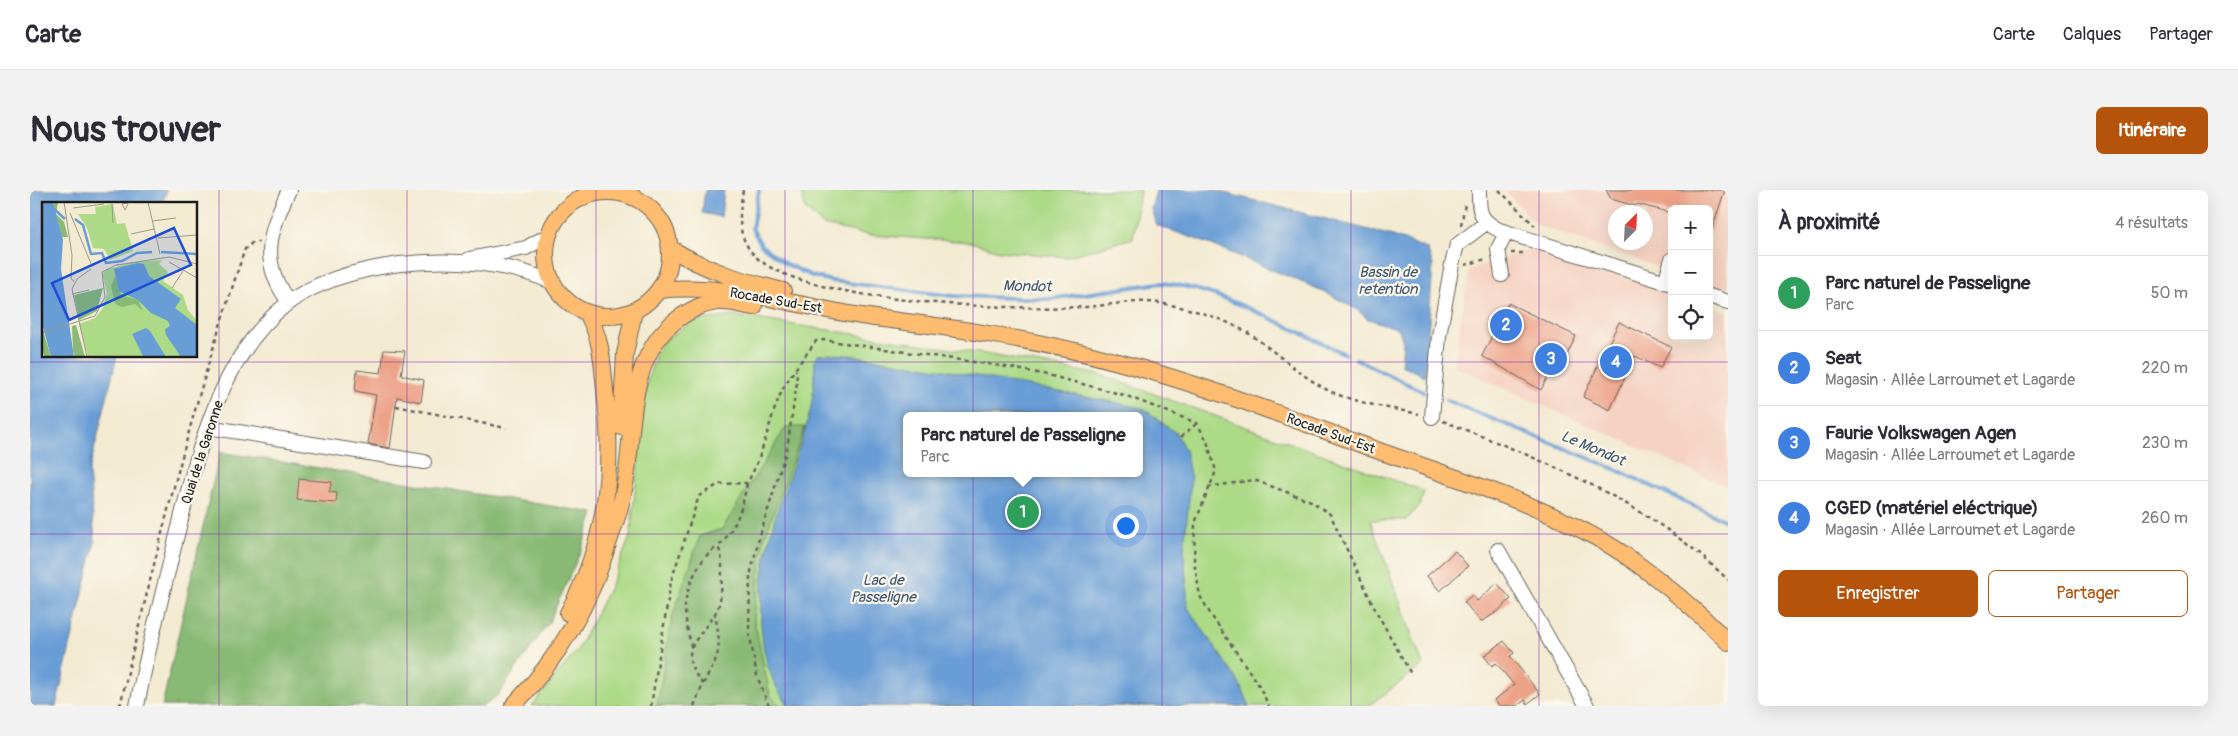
<!DOCTYPE html>
<html lang="fr">
<meta charset="utf-8">
<style>
body{margin:0;font-family:Pangolin,sans-serif;background:#f2f2f3;color:#2b2b33}
.controls{position:absolute;right:15px;top:15px;display:grid;overflow:hidden;border-radius:8px;box-shadow:0 5px 20px #0002}
.controls button{width:45px;height:45px;display:grid;place-items:center;padding:0;border:0;border-bottom:1px solid #e1e1e2;background:#fff;color:#2b2b33;font:25px sans-serif}
.compass{position:absolute;left:1578px;top:15px;width:45px;height:45px;border-radius:50%;background:#fff;box-shadow:0 5px 20px #0002;rotate:24deg}
.you{position:absolute;left:1095px;top:335px;width:18px;height:18px;margin:-12px;border:4px solid #fff;border-radius:50%;background:#1a73e8;box-shadow:0 0 0 8px #1a73e833}
.badge{display:grid;place-items:center;width:32px;height:32px;border-radius:50%;background:#b45309;color:#fff;font-size:16px;font-weight:700}
.pin{position:absolute;translate:-50% -50%;border:2px solid #fff;box-shadow:0 1px 5px #0006}
.popup{position:absolute;left:873px;top:222px;width:240px;height:65px;box-sizing:border-box;display:grid;place-content:center;border-radius:8px;background:#fff;filter:drop-shadow(0 1px 4px #0005);font-size:16px;white-space:nowrap;color:#7c7c81}
.popup b{font-size:19px;color:#2b2b33}
.popup::after{content:'';position:absolute;left:50%;top:100%;margin-left:-10px;border:10px solid transparent;border-top-color:#fff}
.list{margin:0;padding:0;list-style:none}
h2{display:flex;justify-content:space-between;align-items:center;height:65px;margin:0;padding:0 20px;font-size:21px}
h2 small{font-size:16px;font-weight:400;color:#7c7c81}
.list li{display:grid;grid-template-columns:32px 1fr auto;gap:15px;align-items:center;box-sizing:border-box;height:75px;padding:0 20px;border-top:1px solid #e1e1e2}
.list b{display:block;font-size:19px;white-space:nowrap}
.list p{margin:0;font-size:16px;white-space:nowrap;color:#7c7c81}
.list em{font-size:16px;font-style:normal;color:#7c7c81}
.actions{display:flex;gap:10px;padding:15px 20px}
.actions a{flex:1;padding:11px 0;border:1px solid #b45309;border-radius:8px;text-align:center;font-size:18px;color:#b45309}
.actions .main{background:#b45309;color:#fff}
.icon{flex:none;width:28px;height:28px;fill:none;stroke:currentColor;stroke-width:2;stroke-linecap:round;stroke-linejoin:round}
.map{position:relative;flex:none;width:1698px;height:516px;overflow:hidden;border-radius:8px}
header{display:flex;align-items:center;gap:30px;box-sizing:border-box;height:70px;padding:0 25px;background:#fff;border-bottom:1px solid #e1e1e2}
header strong{font-size:24px}
nav{display:flex;gap:28px;margin-inline-start:auto;font-size:18px}
.intro{display:flex;align-items:center;justify-content:space-between;box-sizing:border-box;height:120px;padding:0 30px}
h1{margin:0;font-size:35px}
.button{padding:12px 22px;border-radius:8px;background:#b45309;color:#fff;font-size:18px;font-weight:700}
main{display:flex;gap:30px;padding:0 30px}
aside{flex:1;background:#fff;border-radius:8px;box-shadow:0 5px 20px #0002}
.map>svg:first-child{display:block}
.built{fill:#f5d2c2;fill-rule:evenodd}
.green{fill:#acda87;stroke:#647b52;fill-rule:evenodd}
.forest{fill:#89ba74;stroke:#526b48}
.water{fill:#699dd5;stroke:#425c78;fill-rule:evenodd}
.lines{fill:none;stroke-linecap:round;stroke-linejoin:round}
.stream{stroke:#699dd5;stroke-width:4}
.building{fill:#eda288}
.minor-casing{stroke:#67645c;stroke-width:16}
.major-casing{stroke:#67645c;stroke-width:18}
.path{stroke:#67645c;stroke-width:2.5;stroke-dasharray:4 4;stroke-linecap:butt}
.minor{stroke:#fff;stroke-width:14}
.major{stroke:#febc70;stroke-width:16}
.grid{fill:none;stroke:#7b2cbf;stroke-width:1;stroke-opacity:0.55}
.labels{text-anchor:middle;stroke-width:4.5;stroke-linejoin:round;paint-order:stroke}
.street-label{font-size:14px;fill:#1c1c1c;stroke:#fbf7ec}
.water-label{font-size:15px;font-style:italic;fill:#3f566f;stroke:#fbf7ec}
.inset-river{fill:none;stroke:#699dd5;stroke-width:2.5}
.inset-road{fill:none;stroke:#9d9889;stroke-width:1}
.view{fill:#1d4ed8;fill-opacity:0.15;stroke:#1d4ed8;stroke-width:2.5}
.inset-edge{fill:none;stroke:#1c1c1c;stroke-width:2.5}
</style>
<header>
<strong>Carte</strong>
<nav><a>Carte</a><a>Calques</a><a>Partager</a></nav>
</header>
<div class="intro"><h1>Nous trouver</h1><a class="button">Itinéraire</a></div>
<main>
<div class="map">
<svg width="1698" height="516" viewBox="0 0 1698 516">
<rect width="100%" height="100%" fill="#fbf7ec"/>
<filter id="ink" filterUnits="userSpaceOnUse"><feTurbulence type="fractalNoise" baseFrequency=".02" numOctaves="2"/><feDisplacementMap in="SourceGraphic" scale="10" xChannelSelector="R" yChannelSelector="G"/><feConvolveMatrix kernelMatrix="1 2 1 2 8 2 1 2 1" color-interpolation-filters="sRGB"/></filter>
<filter id="wash" filterUnits="userSpaceOnUse"><feTurbulence type="fractalNoise" baseFrequency=".0096" numOctaves="4" result="noise"/><feDisplacementMap in="SourceGraphic" scale="20" xChannelSelector="R" yChannelSelector="G"/><feGaussianBlur stdDeviation="1.12" result="paint"/><feColorMatrix in="noise" values="0 0 0 0 0 0 0 0 0 0 0 0 0 0 0 0 0 1.4 0 .05"/><feComposite in="paint" operator="in"/></filter>
<g filter="url(#wash)">
<rect width="100%" height="100%" fill="#f3ead2"/>
<!-- built -->
<path class="built" d="M1474,0H1698V102L1679,95V19H1642V82L1507,35ZM1586,22H1616V52H1586Z
M1502,58L1642,103V146H1679V116L1698,122V297L1424,176L1439,80Z"/>
<!-- green -->
<path class="green" d="M771,0H1110L1103,48L1036,67L969,61L941,52L839,45L793,35L775,19Z
M706,126L961,165L1071,185L1394,301L1390,315L1376,330H1340L1393,475L1338,516H502L548,459L580,397L600,347L617,191L630,154L662,131ZM877,226H1109V283H877Z"/>
<!-- forest -->
<path class="forest" d="M756,237H775L734,349L724,429L740,505L751,516H627L642,428L670,346L692,339Z
M190,262L564,323L550,363L519,432L467,506L452,516H132Z"/>
<!-- water -->
<path class="water" d="M0,0H137L132,14H14V166H87L59,281L65,352L26,516H0Z
M675,0H694L691,27L672,23Z
M1126,0H1183L1363,46L1397,59L1403,75L1395,186L1371,175L1373,153L1369,139L1338,129L1326,119L1293,101L1182,55L1126,35L1121,19Z
M800,164L819,165L909,179L1093,214L1115,219L1130,231L1146,243L1155,260L1161,289L1154,359L1158,418L1208,491L1220,516H760C721,474 728,394 741,342C752,301 770,263 780,222C784,206 784,187 785,170L788,165ZM877,226H1109V283H877Z"/>
<g class="lines">
<!-- stream -->
<path class="stream" d="M729,0L722,38L731,55L756,74L782,86L802,91L923,106L1020,109L1130,93C1186,96 1263,140 1315,164
M1326,169L1394,202
M1416,210L1585,279L1698,332"/>
</g>
<g id="blocks">
<!-- building -->
<path class="building" d="M1576,0H1695L1681,42H1679V19H1642V23L1607,14L1605,16L1581,9Z
M1478,113L1546,146L1528,184L1521,180L1511,200L1452,166Z
M1589,132L1641,157L1630,178L1605,166L1580,220L1553,207Z
M354,160L375,161L371,185L394,190L391,212L367,207L360,258L338,254L346,205L325,201L327,180L351,183Z
M269,289L302,292L299,302L307,303L306,313L267,310Z
M1425,361L1438,376L1410,401L1397,386Z
M1467,393L1481,409L1467,422L1451,432L1434,412L1442,405L1447,411Z
M1474,451L1484,463L1480,466L1510,504L1497,514L1495,510L1487,516H1470L1464,510L1484,495L1466,473L1462,476L1454,466Z"/>
</g>
</g>
<g filter="url(#ink)">
<use href="#blocks" fill-opacity="0" stroke="#67645c" stroke-width="1"/>
<g class="lines">
<!-- minor casing -->
<g class="minor-casing">
<path id="minor" d="M259,0C239,42 229,72 259,112
M1449,0C1449,21 1448,29 1469,40L1642,94
M439,69L496,58L519,45
M1472,85L1468,59L1477,42
M1635,92L1642,69
M1679,106L1698,112
M1402,227L1409,146L1422,74L1427,55L1456,33
M178,237L394,272
M1468,360L1557,516
M107,516C116,467 129,418 141,369C163,284 183,170 258,113C288,90 333,79 370,74C420,68 476,72 522,92"/>
</g>
<!-- major casing -->
<g class="major-casing">
<path id="major" d="M516 64a62 62 0 1 1 124 0a62 62 0 1 1-124 0Z
M640,58C679,82 710,90 753,101
M629,100C702,92 773,119 845,128C926,138 1009,150 1088,172C1173,195 1256,226 1338,257C1421,287 1531,319 1602,370C1636,394 1669,423 1698,452
M591,237L595,164L604,121
M538,423C577,351 584,280 575,200C572,170 572,150 557,123
M483,516C527,470 560,414 578,354C584,336 591,318 594,299C606,240 594,168 649,128C661,120 671,114 687,112C698,111 712,115 724,117"/>
</g>
<!-- path -->
<path class="path" d="M713,0C709,24 706,45 724,65C770,114 985,120 1052,117C1078,116 1104,109 1129,113C1158,117 1200,130 1224,147C1247,163 1268,183 1292,197C1317,212 1360,218 1389,224
M1469,0L1505,36
M1431,35L1435,14
M1481,63H1495
M1435,75L1456,69
M366,216L476,238
M1413,231C1515,271 1619,312 1698,390
M1151,247L1167,233
M1178,297L1224,290L1281,311L1300,324L1346,421L1381,484
M661,457C659,444 654,427 655,414C657,396 671,364 688,357
M673,494C690,464 692,459 685,425
M90,516C126,362 164,209 215,59L223,52H229
M621,516L641,391L669,306L689,294L717,293C734,265 738,232 751,203C760,184 774,168 786,151L794,150L971,176L1018,185L1094,205L1167,233L1177,251L1186,281L1165,333L1164,371L1170,406L1181,425L1228,494L1239,516
M664,516L673,494C646,463 666,452 684,425C693,413 691,394 692,380C692,372 692,365 688,357C707,336 712,320 717,293
M739,516L727,486L719,441L720,386L728,352L757,258L767,192L766,180"/>
<!-- minor -->
<use href="#minor" class="minor"/>
<!-- major -->
<use href="#major" class="major"/>
</g>
</g>
<!-- grid -->
<path class="grid" d="M189,0V516M377,0V516M566,0V516M755,0V516M943,0V516M1132,0V516M1321,0V516M1509,0V516M0,172H1698M0,344H1698"/>
<g class="labels">
<!-- street labels -->
<g class="street-label">
<text transform="translate(746 110) rotate(10)" y="5">Rocade Sud-Est</text>
<text transform="translate(1301 243) rotate(20)" y="5">Rocade Sud-Est</text>
<text transform="translate(172 262) rotate(-72)" y="5">Quai de la Garonne</text>
</g>
<!-- water labels -->
<g class="water-label">
<text x="1358" y="87">Bassin de<tspan x="1358" dy="17">retention</tspan></text>
<text transform="translate(997 96) rotate(1)" y="5">Mondot</text>
<text transform="translate(1563 258) rotate(23)" y="5">Le Mondot</text>
<text x="853" y="395">Lac de<tspan x="853" dy="17">Passeligne</tspan></text>
</g>
</g>
<!-- overview -->
<g transform="translate(12 12)">
<rect width="155" height="155" fill="#f3ead2"/>
<path d="M71,2L75,22L83,21L91,49L68,58L62,47L51,46L45,26L36,12H54L53,5ZM120,58L117,62L126,70L121,79L141,93L146,108L155,119V155H46L37,122L53,116L61,106L65,91L60,72L65,67L93,60Z" fill="#acda87"/>
<path d="M11,0H16L14,12L22,20L26,35H20ZM74,73L79,93L96,98L101,109L93,102L80,105L73,102L69,84ZM61,86L55,109L37,118L32,93ZM0,121L3,135L9,155H3L1,150ZM34,123L43,155H33L31,149L30,124Z" fill="#89ba74"/>
<path d="M0,0H11L21,38L19,67L32,155H9L0,121ZM96,61L102,62L107,74L139,97L133,106L155,123V155H139L124,133L123,127L128,124L126,119L109,111L96,98L77,89L72,67ZM104,126L108,129L124,155L101,154L90,132Z" fill="#699dd5"/>
<path class="inset-river" d="M10,5L23,17M33,17L41,23L49,52L60,51L64,61L80,59L95,51L110,50M119,50L155,52"/>
<path class="inset-road" d="M22,0L30,53L29,76L32,80M106,0L118,52M86,1L80,2L83,8L86,2M70,2L71,21M31,6L62,2M28,11L50,64M110,19L134,16M89,32L112,27M116,36L155,33M127,60L155,76M75,63L127,55L155,62M130,86L141,69M30,92L47,88M0,131L53,114L63,95L60,70L76,62M45,155L30,87L35,77L49,67"/>
<path class="view" d="M132,26L149,63L27,118L10,81Z"/>
<rect width="155" height="155" class="inset-edge"/>
</g>
</svg>
<div class="controls">
<button>+</button>
<button>−</button>
<button><svg class="icon" aria-label="locate" viewBox="0 0 24 24"><circle cx="12" cy="12" r="6"/><path d="M12 2v4M12 18v4M2 12h4M18 12h4"/></svg></button>
</div>
<svg class="compass" viewBox="-18 -18 36 36"><path d="M0-13l5 13h-10z" fill="#e53935"/><path d="M0 13l5-13h-10z" fill="#7c7c81"/></svg>
<div class="you"></div>
<div class="pin badge" style="left:993px;top:322px;background:#2e9e5b">1</div>
<div class="popup"><b>Parc naturel de Passeligne</b>Parc</div>
<div class="pin badge" style="left:1476px;top:135px;background:#3f7fe0">2</div>
<div class="pin badge" style="left:1521px;top:169px;background:#3f7fe0">3</div>
<div class="pin badge" style="left:1586px;top:172px;background:#3f7fe0">4</div>
</div>
<aside>
<h2>À proximité<small>4 résultats</small></h2>
<ul class="list">
<li><span class="badge" style="background:#2e9e5b">1</span><div><b>Parc naturel de Passeligne</b><p>Parc</p></div><em>50 m</em></li>
<li><span class="badge" style="background:#3f7fe0">2</span><div><b>Seat</b><p>Magasin · Allée Larroumet et Lagarde</p></div><em>220 m</em></li>
<li><span class="badge" style="background:#3f7fe0">3</span><div><b>Faurie Volkswagen Agen</b><p>Magasin · Allée Larroumet et Lagarde</p></div><em>230 m</em></li>
<li><span class="badge" style="background:#3f7fe0">4</span><div><b>CGED (matériel eléctrique)</b><p>Magasin · Allée Larroumet et Lagarde</p></div><em>260 m</em></li>
</ul>
<div class="actions"><a class="main">Enregistrer</a><a>Partager</a></div>
</aside>
</main>
